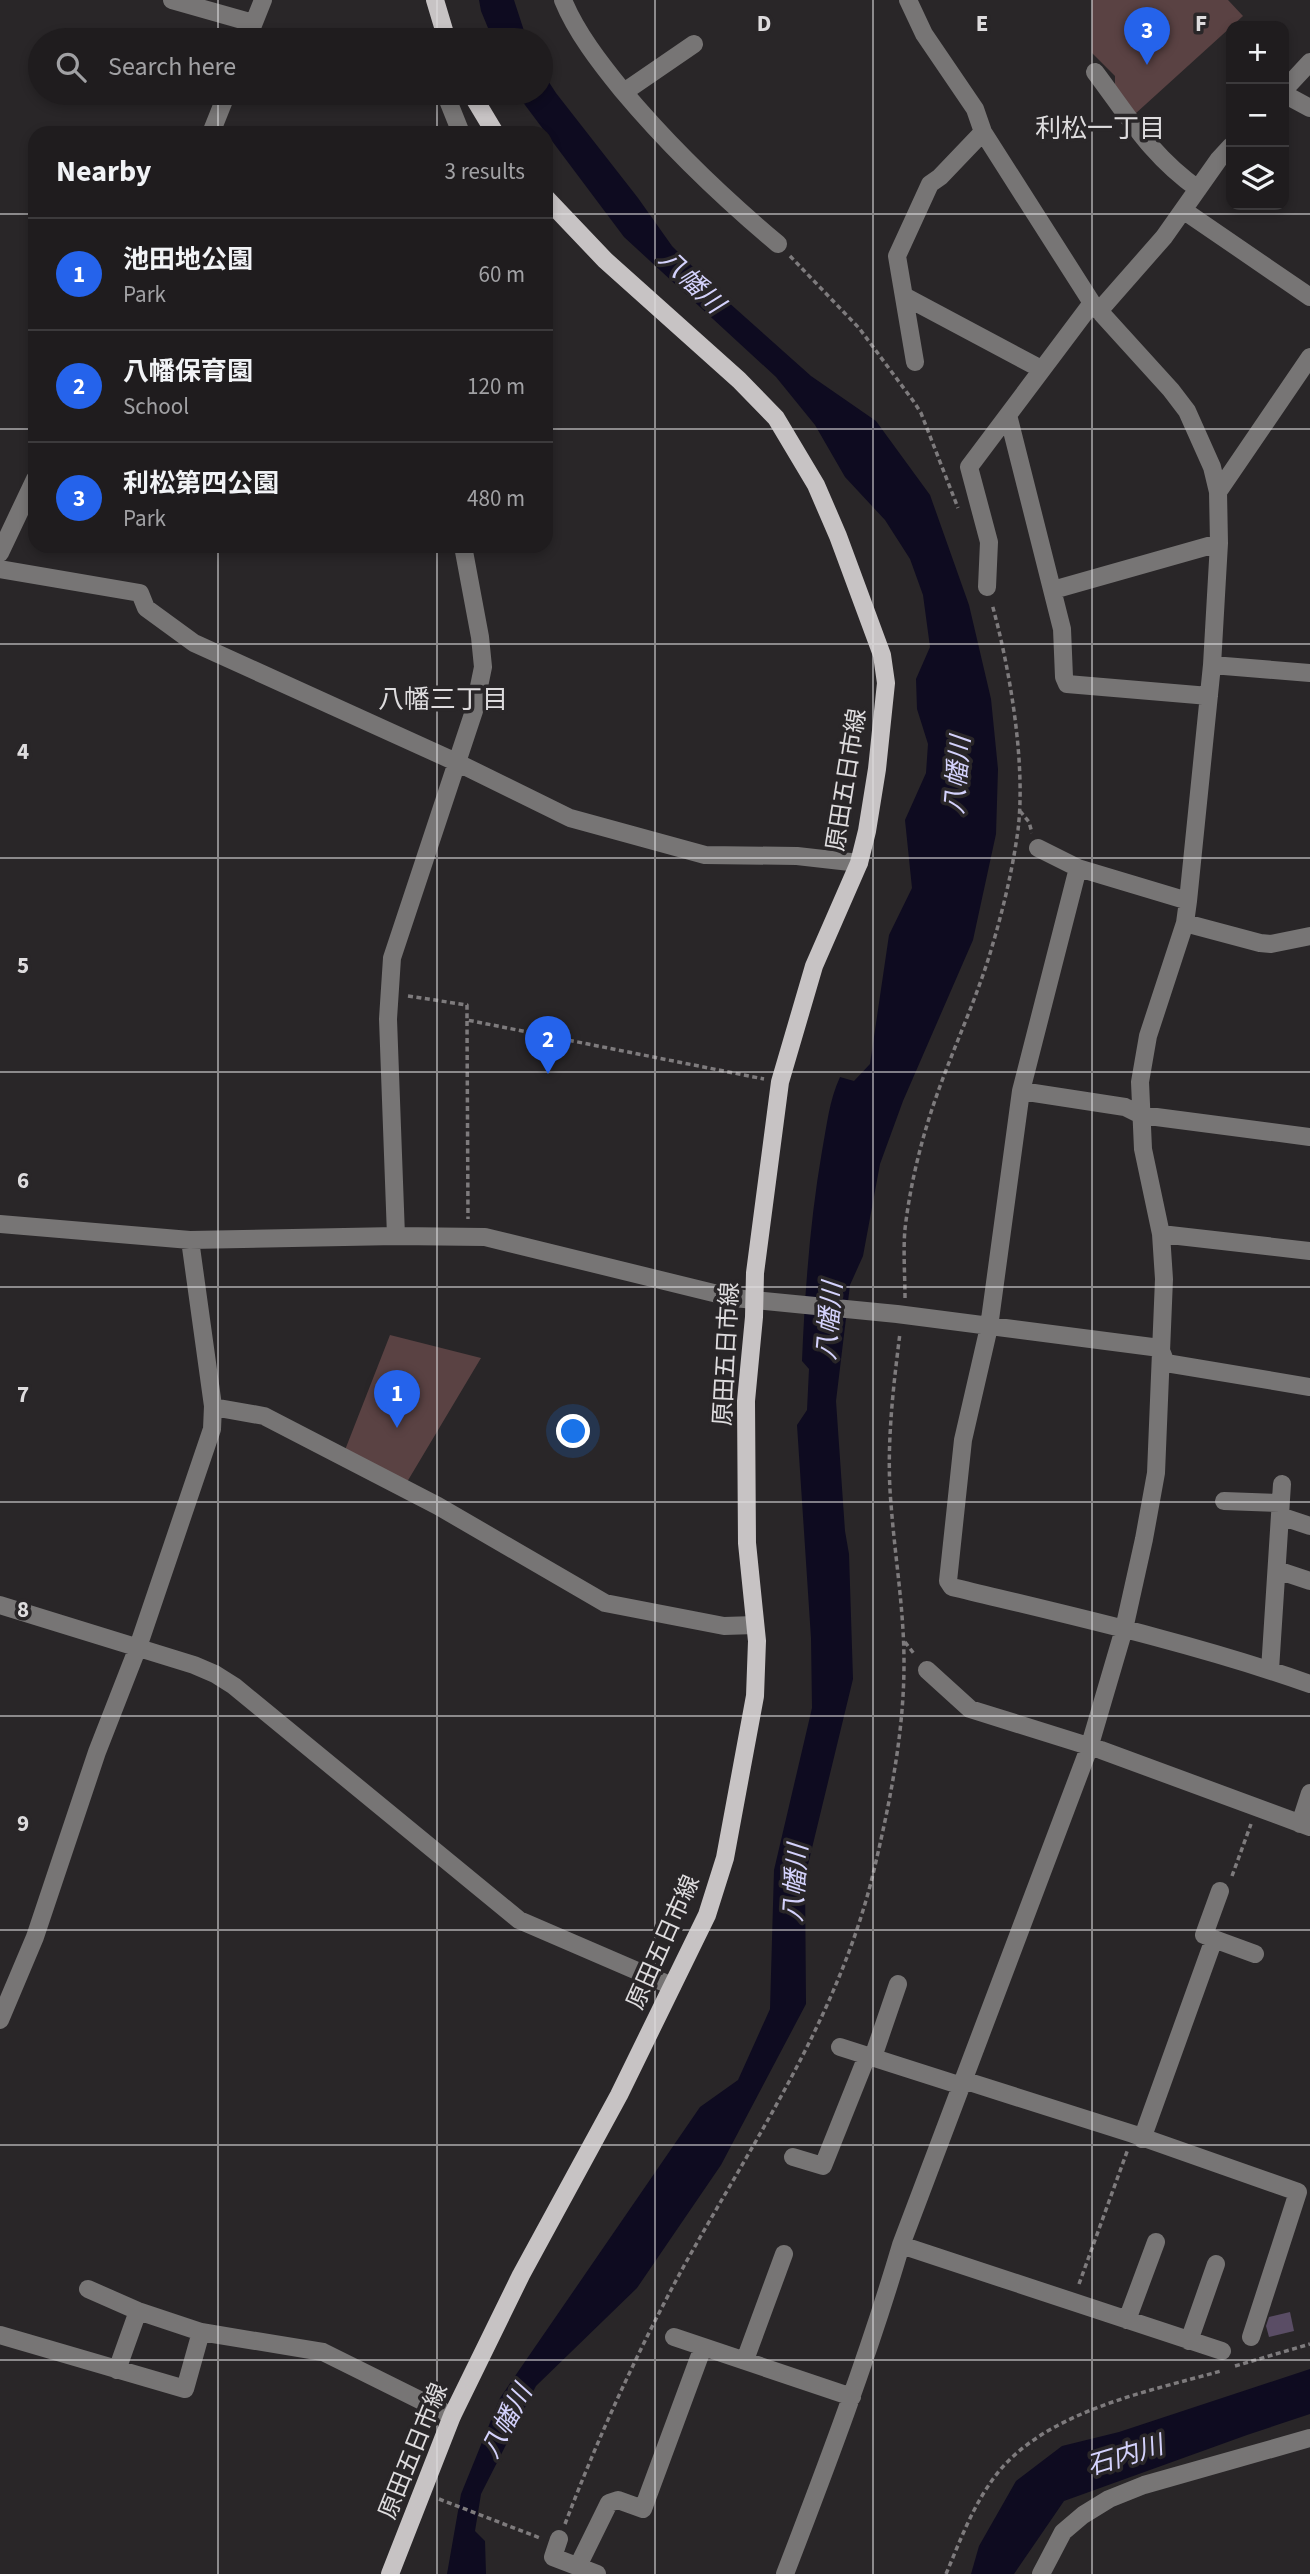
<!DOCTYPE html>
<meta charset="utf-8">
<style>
body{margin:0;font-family:"Source Sans 3","Noto Sans JP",sans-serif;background:#2c292b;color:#f1f3f6}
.controls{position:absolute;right:21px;top:21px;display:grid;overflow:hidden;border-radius:14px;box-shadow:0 4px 10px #0003}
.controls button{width:63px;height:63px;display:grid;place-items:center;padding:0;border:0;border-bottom:2px solid #3c3a3c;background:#1f1c1e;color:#f1f3f6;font:35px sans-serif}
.you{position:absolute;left:574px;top:1432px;width:24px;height:24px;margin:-18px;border:5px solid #fff;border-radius:50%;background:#1a73e8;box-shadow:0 0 0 10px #1a73e833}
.badge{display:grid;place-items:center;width:46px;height:46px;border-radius:50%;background:#2563eb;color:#fff;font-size:23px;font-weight:700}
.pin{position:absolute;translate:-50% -58px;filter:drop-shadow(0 2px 4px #0008)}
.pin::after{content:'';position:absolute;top:37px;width:24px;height:21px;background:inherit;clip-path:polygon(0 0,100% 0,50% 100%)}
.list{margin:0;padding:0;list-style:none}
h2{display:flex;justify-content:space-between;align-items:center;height:91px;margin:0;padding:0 28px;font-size:30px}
h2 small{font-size:23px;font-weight:400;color:#a1a1a4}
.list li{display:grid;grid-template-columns:46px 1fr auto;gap:21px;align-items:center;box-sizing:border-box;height:112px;padding:0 28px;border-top:2px solid #3c3a3c}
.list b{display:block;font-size:26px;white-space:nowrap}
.list p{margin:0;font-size:23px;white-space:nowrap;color:#a1a1a4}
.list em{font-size:23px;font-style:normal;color:#a1a1a4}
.icon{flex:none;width:38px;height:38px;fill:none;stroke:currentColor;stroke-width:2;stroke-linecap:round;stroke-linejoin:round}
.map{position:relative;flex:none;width:1310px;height:2574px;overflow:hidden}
.search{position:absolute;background:#1f1c1e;box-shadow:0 4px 10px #0003;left:28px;top:28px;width:525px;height:77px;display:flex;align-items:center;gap:18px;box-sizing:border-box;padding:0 24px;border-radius:38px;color:#a1a1a4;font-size:26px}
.panel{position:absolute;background:#1f1c1e;box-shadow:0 4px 10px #0003;left:28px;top:126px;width:525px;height:427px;border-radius:21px}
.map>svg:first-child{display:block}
.green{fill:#5a4243}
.water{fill:#0e0b20}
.building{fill:#5a4d65}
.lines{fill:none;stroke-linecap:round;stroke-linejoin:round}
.path{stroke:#7e7b7d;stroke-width:3.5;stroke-dasharray:5 3.5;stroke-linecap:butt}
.minor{stroke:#777575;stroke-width:18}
.major{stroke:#c7c3c4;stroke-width:18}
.grid{fill:none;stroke:#dedcde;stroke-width:2;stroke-opacity:0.55}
.labels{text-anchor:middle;stroke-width:7;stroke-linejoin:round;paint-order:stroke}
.street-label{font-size:24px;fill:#dedcde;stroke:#292628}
.neighbourhood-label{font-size:26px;fill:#dedcde;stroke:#292628}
.water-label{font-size:26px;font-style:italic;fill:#d4d2fc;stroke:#292628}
.grid-label{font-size:23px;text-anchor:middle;font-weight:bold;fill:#dedcde;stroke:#292628;stroke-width:7;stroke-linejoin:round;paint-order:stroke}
</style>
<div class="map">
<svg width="1310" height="2574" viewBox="0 0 1310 2574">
<rect width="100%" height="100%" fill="#292628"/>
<!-- green -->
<path class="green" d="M1092,0H1228L1243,16L1135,114L1115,86V76L1092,53Z
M390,1335L481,1358L407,1482L345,1450Z"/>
<!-- water -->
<path class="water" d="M479,0H514L527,40H493L481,11Z
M541,70L556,93L638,198L672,246L727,301L811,376L876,421L930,495L969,605L991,699L998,769L996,834L973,940L903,1101L880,1164L863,1256L850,1285L836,1401L845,1531L849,1554L853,1679L805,1877L806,2004L721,2165L637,2288L536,2386L481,2494L475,2531L485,2541L486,2574H447L461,2494L500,2398L700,2107L738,2080L770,2009L774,1870L812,1708L811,1638L797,1425L807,1410L809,1369L802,1361C805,1290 810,1221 822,1151C827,1125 829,1101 840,1077L854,1081L870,1064L889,935L912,888L905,820L926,773L928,744L917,709L916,679L930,647L923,595L910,559L885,520L845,477L815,425L776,377L624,237L516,93H541Z
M1310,2369V2414L1247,2435L1064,2501L1014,2574H971L979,2546L1016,2481L1062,2446L1119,2432Z"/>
<!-- building -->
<path class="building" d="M1290,2312L1294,2331L1269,2337L1266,2326L1269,2317Z"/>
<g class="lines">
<!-- path -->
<path class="path" d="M790,256L859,328L914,402L921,413L958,508
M1020,811L1029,822L1032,833
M408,996L467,1005V1020L764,1079
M467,1021L468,1219
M905,1298C905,1275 903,1251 905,1229C909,1194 917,1158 927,1125C944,1068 970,1016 988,960C1001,918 1012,874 1018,830C1026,764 1010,669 992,604
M905,1642L915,1655
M1232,1876L1251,1824
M1079,2284L1128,2149
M1235,2366L1310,2344
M439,2499L540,2538
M565,2524C599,2435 639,2348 685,2264C756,2137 840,2014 874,1870C890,1802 904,1733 904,1663C904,1609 895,1558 891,1504C886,1448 893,1389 900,1333
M946,2574C960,2541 972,2508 993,2479C1041,2412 1146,2392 1221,2371"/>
<!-- minor -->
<path class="minor" d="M172,0L253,23
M563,0C576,32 600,63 622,90C669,146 722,197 778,244
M247,40L263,0
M1095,72C1129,117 1150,155 1198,189
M1284,90L1310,62
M624,92L694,44
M445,93L461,133
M1284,94L1310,108
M211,133L227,93
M1183,210L1310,297
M904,296L1041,369
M1099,311L1164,237L1219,159L1231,146
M915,362L897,256L930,184L940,177L983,132
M1008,415L1062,629L1064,677L1067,684L1209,696
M1218,492L1310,357
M0,553L35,479
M0,569L140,593L146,608L194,643L456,762L570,818L705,855L797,856L859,863
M987,587L989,542L969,467L1092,303
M1053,590L1219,543
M1212,665L1310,673
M1038,848L1078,868L1188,901
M1078,868L1021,1091L989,1327L963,1440L948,1581L952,1587C1072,1616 1193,1643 1310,1684
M1185,923L1260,943L1271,944L1310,936
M1021,1091L1125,1107L1141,1115L1310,1137
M0,1224L190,1240L396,1236L485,1237L734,1298L897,1314L1160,1348
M1161,1234L1310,1251
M396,1236L388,1019L392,958L474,711L483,667L480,637L463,546
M1160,1348L1166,1363L1310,1387
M213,1407L264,1416L438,1506L605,1603L724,1626L755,1625
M1224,1501L1280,1503
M1280,1516L1310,1526
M1277,1570L1310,1581
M0,1605L194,1665L215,1674L234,1686L519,1920L672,1986
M927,1670L970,1709L1101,1750L1310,1827
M1270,1670L1282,1484
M1300,1824L1310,1793
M1214,1939L1255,1954
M0,2020L35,1937L97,1752L138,1647L212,1429L213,1406L190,1240
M840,2047L962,2086
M873,2057L898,1984
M963,2080L1133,2134L1298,2192L1251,2337
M1142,2139L1214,1939L1204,1935L1220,1891
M793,2157L823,2166L867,2056
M901,2245L1222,2351
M88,2289L138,2311L201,2332
M1127,2320L1156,2242
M0,2335L185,2389L201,2332L323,2352L452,2416
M674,2337L852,2397
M1189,2341L1216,2264
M745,2360L784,2254
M117,2370L138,2311
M559,2539L553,2557L597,2574
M578,2566L609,2503L618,2500L643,2509L703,2347
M785,2574C827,2465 868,2357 901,2245L1089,1748L1124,1629L1144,1539L1156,1473L1164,1279L1161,1234L1143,1149L1140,1082L1148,1036L1185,923L1188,901L1212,665L1219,543L1218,492L1212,467L1187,411L1171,390L1092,303L983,132L975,109L924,34L908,0
M1041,2574L1063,2532L1083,2515L1109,2499L1144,2485L1310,2438"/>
<!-- major -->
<path class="major" d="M435,0L447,40
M471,93L495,133
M390,2574L452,2416L521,2275L619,2095L707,1915L725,1858L755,1696L757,1641L747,1543L746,1401L754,1317L755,1273L780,1082L814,966L859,863L867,831L877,769L886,683L882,655L838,536L816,485L776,418L739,380L605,260L546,198"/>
</g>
<!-- grid -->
<path class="grid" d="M218,0V40M437,0V40M655,0V2574M873,0V2574M1092,0V2574M218,93V133M437,93V133M0,214H35M546,214H1310M0,429H35M546,429H1310M218,546V2574M437,546V2574M0,644H1310M0,858H1310M0,1072H1310M0,1287H1310M0,1502H1310M0,1716H1310M0,1930H1310M0,2145H1310M0,2360H1310"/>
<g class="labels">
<!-- street labels -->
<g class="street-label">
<text transform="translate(846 780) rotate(-81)" y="8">原田五日市線</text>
<text transform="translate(726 1354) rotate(-87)" y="8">原田五日市線</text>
<text transform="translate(663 1942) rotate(-66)" y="8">原田五日市線</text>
<text transform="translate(413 2451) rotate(-68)" y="8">原田五日市線</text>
</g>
<!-- neighbourhood labels -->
<g class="neighbourhood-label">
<text x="1100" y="137">利松一丁目</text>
<text x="443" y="708">八幡三丁目</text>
</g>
<!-- water labels -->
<g class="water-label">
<text transform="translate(692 281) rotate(44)" y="9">八幡川</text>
<text transform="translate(957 775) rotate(-85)" y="9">八幡川</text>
<text transform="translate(829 1321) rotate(-85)" y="9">八幡川</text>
<text transform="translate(795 1883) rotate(-86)" y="9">八幡川</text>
<text transform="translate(506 2421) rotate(-62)" y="9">八幡川</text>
<text transform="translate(1125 2455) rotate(-17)" y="9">石内川</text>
</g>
</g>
<g class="grid-label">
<text x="764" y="31">D</text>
<text x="982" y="31">E</text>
<text x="1201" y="31">F</text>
<text x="23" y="759">4</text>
<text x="23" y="973">5</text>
<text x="23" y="1188">6</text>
<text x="23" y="1402">7</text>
<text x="23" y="1617">8</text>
<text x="23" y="1831">9</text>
</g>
</svg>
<div class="controls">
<button>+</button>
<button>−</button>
<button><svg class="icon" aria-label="layers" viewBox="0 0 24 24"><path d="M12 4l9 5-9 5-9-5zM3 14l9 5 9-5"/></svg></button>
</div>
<div class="you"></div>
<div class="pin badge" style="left:397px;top:1428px">1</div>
<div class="pin badge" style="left:548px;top:1074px">2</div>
<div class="pin badge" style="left:1147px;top:65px">3</div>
<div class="search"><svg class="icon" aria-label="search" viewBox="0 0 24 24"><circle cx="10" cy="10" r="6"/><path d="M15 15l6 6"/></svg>Search here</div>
<section class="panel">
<h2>Nearby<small>3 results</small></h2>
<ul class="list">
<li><span class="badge">1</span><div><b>池田地公園</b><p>Park</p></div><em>60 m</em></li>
<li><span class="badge">2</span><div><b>八幡保育園</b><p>School</p></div><em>120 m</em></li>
<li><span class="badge">3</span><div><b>利松第四公園</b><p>Park</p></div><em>480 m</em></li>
</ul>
</section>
</div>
